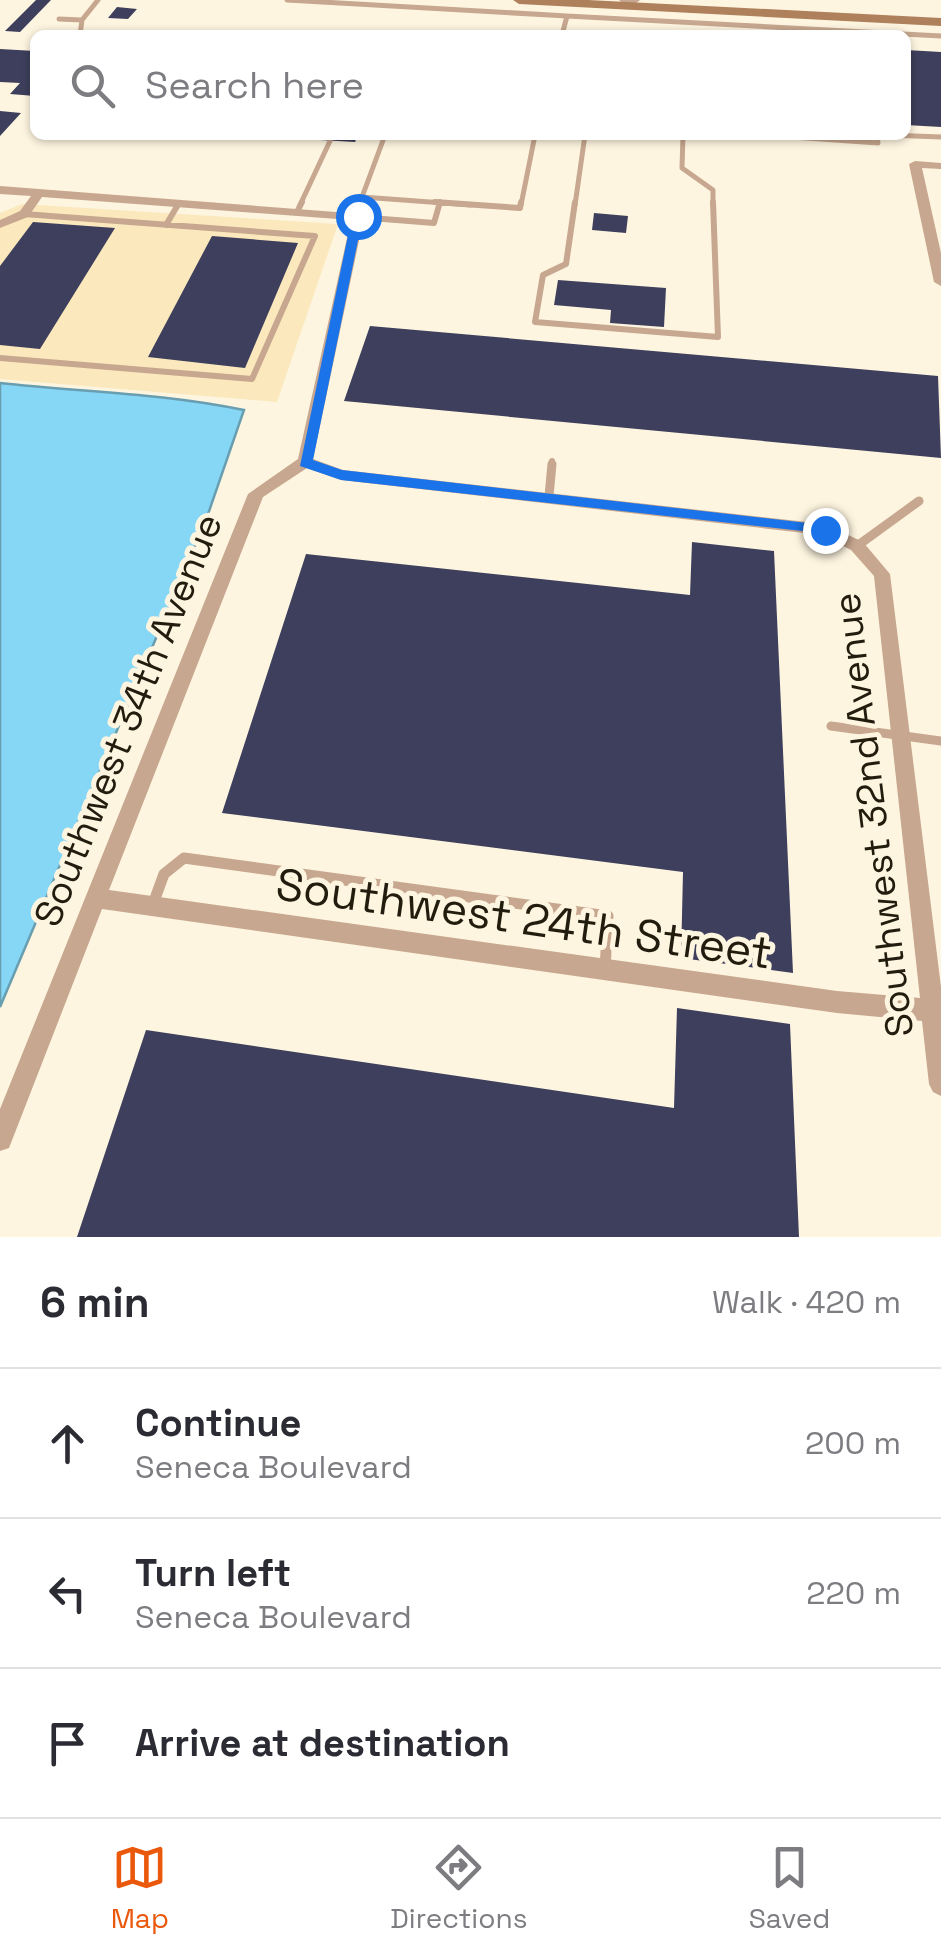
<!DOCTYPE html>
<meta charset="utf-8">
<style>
body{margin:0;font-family:"Space Grotesk",sans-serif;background:#f2f2f3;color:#2b2b33}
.stop{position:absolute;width:30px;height:30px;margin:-22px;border:8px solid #1a73e8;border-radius:50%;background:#fff}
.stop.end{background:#1a73e8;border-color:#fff;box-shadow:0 2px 10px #0008}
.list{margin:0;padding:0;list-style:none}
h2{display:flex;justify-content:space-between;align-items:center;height:130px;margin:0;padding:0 40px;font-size:42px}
h2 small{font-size:32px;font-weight:400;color:#7c7c81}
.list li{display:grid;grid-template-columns:65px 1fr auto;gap:30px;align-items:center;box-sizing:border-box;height:150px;padding:0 40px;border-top:2px solid #e1e1e2}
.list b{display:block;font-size:38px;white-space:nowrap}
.list p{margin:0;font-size:32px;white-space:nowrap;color:#7c7c81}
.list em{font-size:32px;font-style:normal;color:#7c7c81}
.icon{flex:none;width:55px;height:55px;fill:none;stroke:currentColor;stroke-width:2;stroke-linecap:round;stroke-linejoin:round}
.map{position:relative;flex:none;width:941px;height:1237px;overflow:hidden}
.search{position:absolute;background:#fff;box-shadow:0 2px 8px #0004;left:30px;right:30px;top:30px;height:110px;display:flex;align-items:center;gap:25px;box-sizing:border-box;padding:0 35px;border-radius:15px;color:#7c7c81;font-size:38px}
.sheet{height:580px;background:#fff}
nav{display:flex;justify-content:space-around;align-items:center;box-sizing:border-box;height:140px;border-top:2px solid #e1e1e2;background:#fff;font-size:28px;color:#7c7c81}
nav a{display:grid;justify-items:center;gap:5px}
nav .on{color:#ea580c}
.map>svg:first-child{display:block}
.built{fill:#fbe9bd}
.water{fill:#86d6f5;stroke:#689eb0;stroke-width:2.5}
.building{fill:#3d3f5c}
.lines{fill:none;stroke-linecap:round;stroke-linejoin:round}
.service-far3{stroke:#c7a78f;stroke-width:5}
.service-far2{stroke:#c7a78f;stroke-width:6}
.service-far1{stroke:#c7a78f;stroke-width:9}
.service{stroke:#c7a78f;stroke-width:11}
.minor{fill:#c7a78f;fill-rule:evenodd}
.tertiary{fill:#c7a78f;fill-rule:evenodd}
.secondary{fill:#ae805c;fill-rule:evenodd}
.route{fill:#1a73e8}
.labels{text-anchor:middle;stroke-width:10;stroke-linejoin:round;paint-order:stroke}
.street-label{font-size:38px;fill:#221c0f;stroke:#fef5e0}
.near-street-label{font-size:45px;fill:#221c0f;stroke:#fef5e0}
</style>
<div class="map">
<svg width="941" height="1237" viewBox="0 0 941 1237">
<rect width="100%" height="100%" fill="#fef5e0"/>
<!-- built -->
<path class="built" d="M22,204L338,224L277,402L0,379V213Z"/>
<!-- water -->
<path class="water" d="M0,383C82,392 163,393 244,410L206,520L0,1007Z"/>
<!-- building -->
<path class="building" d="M36,0H51L20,32L5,31Z
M117,7L137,9L128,19L108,18Z
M0,49L35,51V96L10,94L20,83L0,82Z
M906,50L941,52V127L906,125Z
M0,111L21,113L0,136Z
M305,135H358L355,142L303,139Z
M594,213L628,216L626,233L592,230Z
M33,222L115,228L40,349L0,345V266Z
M212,236L298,243L245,368L148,357Z
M558,280L666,288L664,327L610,323L611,310L554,305Z
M370,326L938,376L941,458L344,401Z
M692,542L774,551L793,973L681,958L683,872L222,813L306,554L690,595Z
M677,1008L790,1024L799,1237H77L146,1030L674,1108Z"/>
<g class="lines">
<!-- service-far3 -->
<path class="service-far3" d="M287,0L567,16
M59,19L82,20
M80,35L82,20L98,0
M562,35L567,16L941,36
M385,135L362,197L471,205
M683,135L682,168L713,190V205
M763,135L878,143L877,135
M888,135L941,137
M300,205L330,141
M521,205L535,135
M575,205L585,135"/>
<!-- service-far2 -->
<path class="service-far2" d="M435,202L520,208L521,202
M575,202L566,264L543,275L535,322L718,337L713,202
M297,212L302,202
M358,217L434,223L440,202
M166,225L179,203
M0,358L252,379L315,236L24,214
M552,467V461"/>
<!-- service-far1 -->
<path class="service-far1" d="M549,496L552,464
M857,546L919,501
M831,726L941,741"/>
<!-- service -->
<path class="service" d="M153,904L164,874L184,858L608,916L605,969"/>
<!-- minor -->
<path class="minor" d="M915,161L941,163V169L922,168L941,253V286L934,282L909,164Z
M0,186L362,214L364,217L313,459L343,470L825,524L863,542L890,574L941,987V1096L933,1092L929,1084L922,1021L837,1013L102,909L9,1148L0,1151V1109L248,494L298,459L351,220L42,197L28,217L0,228V220L20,211L31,196L0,194ZM307,468L341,480L822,535L851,550L874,576L920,998L837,991L109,890L263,497Z"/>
<!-- tertiary -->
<path class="tertiary" d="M619,0H640L629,9Z"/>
<!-- secondary -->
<path class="secondary" d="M513,0H588L941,18V26L519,4Z"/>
</g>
<!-- route -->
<path class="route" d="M358,213L363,216L313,460L342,470L825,525L830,526V534L341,480L300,466L352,216Z"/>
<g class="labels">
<!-- street labels -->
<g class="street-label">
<text transform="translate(128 720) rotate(-68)" y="13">Southwest 34th Avenue</text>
<text transform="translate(873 815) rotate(-97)" y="13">Southwest 32nd Avenue</text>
</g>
<!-- near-street labels -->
<g class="near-street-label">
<text transform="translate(524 918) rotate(8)" y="16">Southwest 24th Street</text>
</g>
</g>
</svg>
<div class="stop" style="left:358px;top:216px"></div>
<div class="stop end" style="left:825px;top:530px"></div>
<div class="search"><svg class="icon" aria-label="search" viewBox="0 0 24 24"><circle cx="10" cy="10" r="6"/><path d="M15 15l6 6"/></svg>Search here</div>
</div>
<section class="sheet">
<h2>6 min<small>Walk · 420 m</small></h2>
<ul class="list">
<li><svg class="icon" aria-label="ahead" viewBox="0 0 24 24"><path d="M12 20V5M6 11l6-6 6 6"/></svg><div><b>Continue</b><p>Seneca Boulevard</p></div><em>200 m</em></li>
<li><svg class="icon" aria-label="left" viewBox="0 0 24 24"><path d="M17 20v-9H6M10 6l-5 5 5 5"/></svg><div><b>Turn left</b><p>Seneca Boulevard</p></div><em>220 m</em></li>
<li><svg class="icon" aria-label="arrive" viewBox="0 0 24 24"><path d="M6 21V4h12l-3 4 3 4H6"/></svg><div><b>Arrive at destination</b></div></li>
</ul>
</section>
<nav>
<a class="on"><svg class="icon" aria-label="map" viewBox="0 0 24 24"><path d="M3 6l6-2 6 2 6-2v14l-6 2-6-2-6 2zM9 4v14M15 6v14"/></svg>Map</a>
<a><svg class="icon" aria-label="directions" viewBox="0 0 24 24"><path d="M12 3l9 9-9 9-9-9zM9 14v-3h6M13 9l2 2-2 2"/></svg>Directions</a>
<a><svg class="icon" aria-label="saved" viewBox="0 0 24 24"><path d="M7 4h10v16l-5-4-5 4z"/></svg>Saved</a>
</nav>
